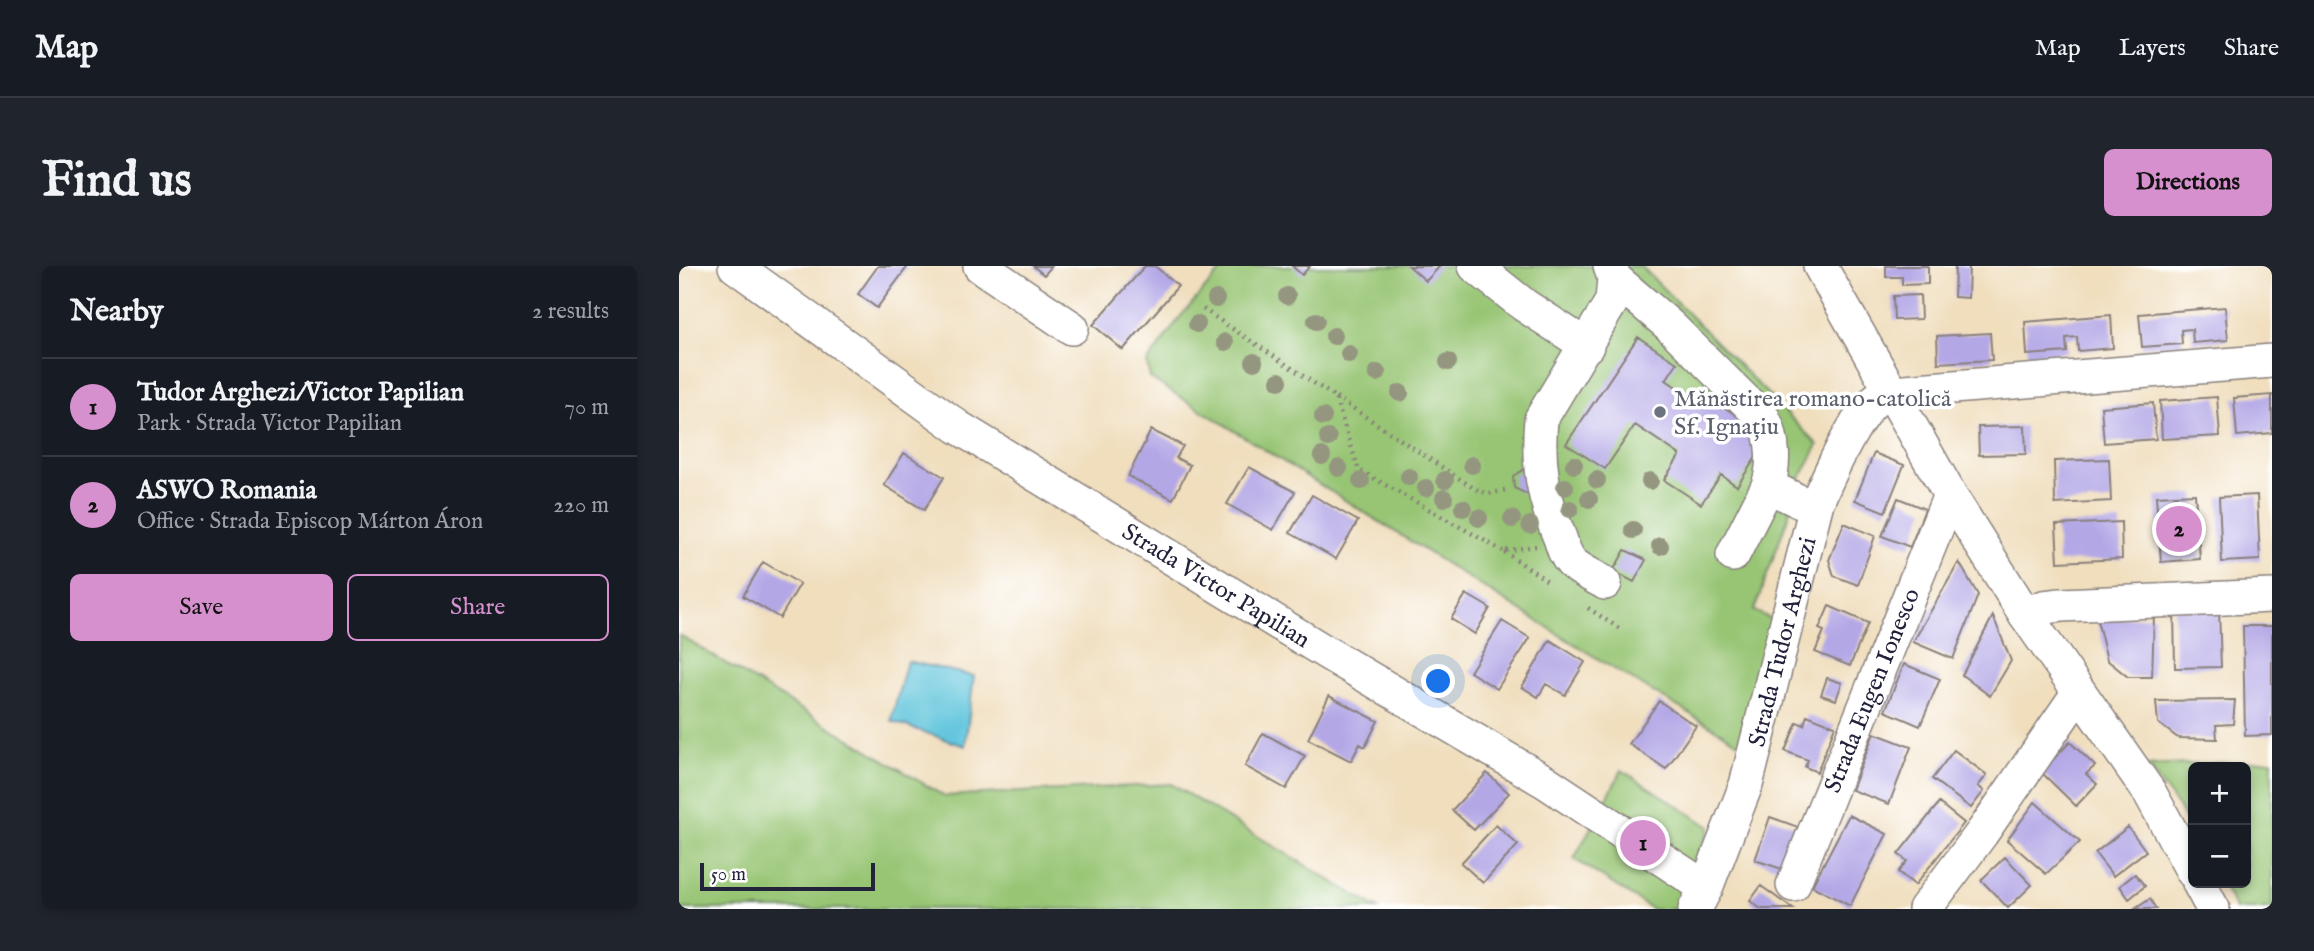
<!DOCTYPE html>
<meta charset="utf-8">
<style>
body{margin:0;font-family:"IM FELL English",serif;background:#20242c;color:#f1f3f6}
.controls{position:absolute;right:21px;bottom:21px;display:grid;overflow:hidden;border-radius:10px;box-shadow:0 4px 10px #0003}
.controls button{width:63px;height:63px;display:grid;place-items:center;padding:0;border:0;border-bottom:2px solid #363941;background:#171b24;color:#f1f3f6;font:35px sans-serif}
.scale{position:absolute;left:21px;bottom:18px;width:175px;box-sizing:border-box;padding-left:7px;border:4px solid #22223b;border-top:0;font-size:19px;line-height:24px;white-space:nowrap;color:#22223b;-webkit-text-stroke:5px #fff;paint-order:stroke}
.you{position:absolute;left:760px;top:416px;width:24px;height:24px;margin:-18px;border:5px solid #fff;border-radius:50%;background:#1a73e8;box-shadow:0 0 0 10px #1a73e833}
.badge{display:grid;place-items:center;width:46px;height:46px;border-radius:50%;background:#d690ce;color:#111;font-size:23px;font-weight:700}
.pin{position:absolute;translate:-50% -50%;border:4px solid #fff;box-shadow:0 2px 7px #0006}
.list{margin:0;padding:0;list-style:none}
h2{display:flex;justify-content:space-between;align-items:center;height:91px;margin:0;padding:0 28px;font-size:30px}
h2 small{font-size:23px;font-weight:400;color:#9ea1a6}
.list li{display:grid;grid-template-columns:46px 1fr auto;gap:21px;align-items:center;box-sizing:border-box;height:98px;padding:0 28px;border-top:2px solid #363941}
.list b{display:block;font-size:26px;white-space:nowrap}
.list p{margin:0;font-size:23px;white-space:nowrap;color:#9ea1a6}
.list em{font-size:23px;font-style:normal;color:#9ea1a6}
.actions{display:flex;gap:14px;padding:21px 28px}
.actions a{flex:1;padding:16px 0;border:2px solid #d690ce;border-radius:10px;text-align:center;font-size:24px;color:#d690ce}
.actions .main{background:#d690ce;color:#111}
.map{position:relative;flex:none;width:1593px;height:643px;overflow:hidden;border-radius:10px}
header{display:flex;align-items:center;gap:42px;box-sizing:border-box;height:98px;padding:0 35px;background:#171b24;border-bottom:2px solid #363941}
header strong{font-size:33px}
nav{display:flex;gap:38px;margin-inline-start:auto;font-size:24px}
.intro{display:flex;align-items:center;justify-content:space-between;box-sizing:border-box;height:168px;padding:0 42px}
h1{margin:0;font-size:49px}
.button{padding:18px 32px;border-radius:10px;background:#d690ce;color:#111;font-size:24px;font-weight:700}
main{display:flex;gap:42px;padding:0 42px}
aside{flex:1;background:#171b24;border-radius:10px;box-shadow:0 4px 10px #0003}
.map>svg:first-child{display:block}
.green{fill:#97c573;stroke:#5c7457;stroke-width:2}
.water{fill:#5fc4dc;stroke:#40738c;stroke-width:2}
.building{fill:#b3a7e6}
.lines{fill:none;stroke-linecap:round;stroke-linejoin:round}
.minor-casing{stroke:#89807c;stroke-width:36}
.path{stroke:#89807c;stroke-width:4.5;stroke-dasharray:2 5;stroke-linecap:butt}
.minor{stroke:#fff;stroke-width:33}
.tree{fill:#959680}
.worship-dot{fill:#6b7280;stroke:#fff;stroke-width:2.5}
.labels{text-anchor:middle;stroke-width:7;stroke-linejoin:round;paint-order:stroke}
.worship-label{font-size:24px;fill:#5b616d;stroke:#fff;text-anchor:start}
.street-label{font-size:24px;fill:#22223b;stroke:#fff}
</style>
<header>
<strong>Map</strong>
<nav><a>Map</a><a>Layers</a><a>Share</a></nav>
</header>
<div class="intro"><h1>Find us</h1><a class="button">Directions</a></div>
<main>
<aside>
<h2>Nearby<small>2 results</small></h2>
<ul class="list">
<li><span class="badge">1</span><div><b>Tudor Arghezi/Victor Papilian</b><p>Park · Strada Victor Papilian</p></div><em>70 m</em></li>
<li><span class="badge">2</span><div><b>ASWO Romania</b><p>Office · Strada Episcop Márton Áron</p></div><em>220 m</em></li>
</ul>
<div class="actions"><a class="main">Save</a><a>Share</a></div>
</aside>
<div class="map">
<svg width="1593" height="643" viewBox="0 0 1593 643">
<rect width="100%" height="100%" fill="#fff"/>
<filter id="ink" filterUnits="userSpaceOnUse"><feTurbulence type="fractalNoise" baseFrequency=".0143" numOctaves="2"/><feDisplacementMap in="SourceGraphic" scale="14" xChannelSelector="R" yChannelSelector="G"/><feConvolveMatrix kernelMatrix="1 2 1 2 8 2 1 2 1" color-interpolation-filters="sRGB"/></filter>
<filter id="wash" filterUnits="userSpaceOnUse"><feTurbulence type="fractalNoise" baseFrequency=".00686" numOctaves="4" result="noise"/><feDisplacementMap in="SourceGraphic" scale="28" xChannelSelector="R" yChannelSelector="G"/><feGaussianBlur stdDeviation="1.57" result="paint"/><feColorMatrix in="noise" values="0 0 0 0 0 0 0 0 0 0 0 0 0 0 0 0 0 1.4 0 .05"/><feComposite in="paint" operator="in"/></filter>
<g filter="url(#wash)">
<rect width="100%" height="100%" fill="#f0debd"/>
<!-- green -->
<path class="green" d="M546,0H962L1139,179L1117,220L1109,251L1075,345L1097,355L1065,480L927,398L471,112L468,97L501,51Z
M0,369L265,530L492,518L699,643H0Z
M1593,494V643H1557L1542,617H1567V501H1514V568L1499,541L1469,500Z
M943,504L1031,561L998,643H973L895,593Z"/>
<!-- water -->
<path class="water" d="M228,395L295,410L286,480L212,455Z"/>
<g id="blocks">
<!-- building -->
<path class="building" d="M199,0H229L198,42L179,28Z
M354,0H373L365,9Z
M466,0H476L499,20L444,84L414,59Z
M613,0H631L623,9Z
M730,0H761L747,15Z
M1207,0H1249V18L1223,19V11H1207Z
M1276,0H1290L1289,32L1275,31Z
M1241,29L1242,53L1215,54L1214,30Z
M1546,41L1549,74L1514,77L1513,63L1502,64L1503,78L1463,81L1460,48Z
M1432,49L1434,82L1399,85L1398,71L1387,72L1388,86L1348,89L1346,56Z
M1311,67L1313,94L1259,97L1258,70Z
M959,71L998,97L987,114L1017,134L1022,126L1084,167L1085,179L1058,220L1042,209L1022,238L985,214L1001,189L956,159L926,203L887,178Z
M1593,129V167L1558,170L1555,132Z
M1538,131L1541,170L1483,173L1481,135Z
M1474,137L1477,173L1425,177L1422,141Z
M1346,160L1347,188L1300,189L1299,161Z
M472,164L504,180L497,192L511,199L494,233L449,210Z
M225,187L265,211L245,244L205,219Z
M1195,187L1225,199L1206,246L1176,234Z
M1430,193L1432,235L1376,238L1375,195Z
M570,201L616,226L594,264L548,238Z
M844,204L858,209L850,229L835,222L834,210Z
M1516,228L1521,293L1482,296L1477,230Z
M633,229L679,255L657,293L611,267Z
M1578,229L1581,294L1543,296L1540,231Z
M1219,232L1246,243L1231,281L1203,270Z
M1442,256L1443,293L1379,296L1377,259Z
M1165,257L1196,270L1179,319L1155,310L1150,294Z
M946,284L967,294L955,316L934,305Z
M84,296L121,318L101,352L64,330Z
M1280,296L1299,329L1274,393L1234,376Z
M787,328L811,342L796,368L772,353Z
M1150,340L1189,357L1171,400L1136,386L1145,365L1140,363Z
M1495,343H1540L1542,401L1496,402Z
M1314,350L1332,395L1311,430L1283,409Z
M1475,350L1473,411H1449L1428,394L1418,354Z
M823,355L851,372L818,423L791,406Z
M1564,360H1593V469L1566,470Z
M871,374L906,396L886,429L867,418L859,431L843,421Z
M1225,398L1261,413L1241,460L1206,445Z
M1148,412L1163,417L1157,434L1142,429Z
M650,430L699,455L686,481L681,478L672,495L629,473Z
M1556,434L1554,458L1537,459L1538,473L1499,472L1479,457L1477,435Z
M980,435L1017,460L987,503L950,478Z
M1128,449L1156,460L1138,506L1126,501L1129,494L1106,485L1118,456L1125,459Z
M584,467L626,490L607,523L566,500Z
M1195,467L1232,481L1210,538L1173,524Z
M1391,476L1416,500L1407,508L1418,518L1397,540L1362,506Z
M1275,484L1308,509L1299,520L1305,525L1292,542L1253,513Z
M808,507L830,527L795,564L773,544Z
M1356,536L1401,576L1367,608L1328,574Z
M1260,537L1285,557L1236,619L1219,606L1228,595L1219,588Z
M1170,549L1208,568L1171,640L1133,620Z
M1091,551L1119,561L1103,603L1076,594Z
M817,559L839,579L804,617L782,597Z
M1449,561L1467,585L1434,610L1416,587Z
M1326,591L1353,619L1329,642L1302,614Z
M1456,608L1466,620L1450,633L1441,620Z
M1082,620L1114,643H1082L1071,635Z
M1471,633L1477,643H1456Z"/>
</g>
</g>
<g filter="url(#ink)">
<use href="#blocks" fill-opacity="0" stroke="#89807c" stroke-width="2"/>
<g class="lines">
<!-- minor casing -->
<g class="minor-casing">
<g id="minor">
<path id="s1" d="M56,0L279,161L648,387L867,516L1027,622"/>
<path d="M301,0L393,62"/>
<path d="M796,0L845,39L908,80"/>
<path d="M1141,0L1271,229L1346,348L1471,527L1514,606"/>
<path d="M935,12L991,60L1085,153C1095,173 1096,199 1089,220"/>
<path d="M1054,289L1089,220L1136,243"/>
<path d="M926,317C916,311 902,305 893,297C886,290 884,281 881,272C864,232 858,197 862,153L933,35L935,12L931,0"/>
<path d="M1346,348L1365,341L1382,339L1593,330"/>
<path d="M1520,617L1534,643"/>
<path id="s2" d="M1114,619L1271,229"/>
<path id="s3" d="M1016,643L1027,622L1067,519L1138,236C1149,211 1177,148 1198,133C1202,130 1208,128 1213,126L1593,95"/>
<path d="M1246,643L1303,567L1400,426"/>
</g>
</g>
<!-- path -->
<path class="path" d="M524,43L656,131L680,204L824,285
M657,131L796,223L810,228L826,224
M857,280L824,285L870,316
M909,342L941,363"/>
<!-- minor -->
<use href="#minor" class="minor"/>
</g>
<!-- trees -->
<g class="tree">
<circle cx="608" cy="30" r="9"/>
<circle cx="537" cy="33" r="9"/>
<circle cx="637" cy="55" r="9"/>
<circle cx="518" cy="58" r="9"/>
<circle cx="655" cy="70" r="9"/>
<circle cx="546" cy="76" r="9"/>
<circle cx="670" cy="88" r="9"/>
<circle cx="575" cy="96" r="9"/>
<circle cx="769" cy="96" r="9"/>
<circle cx="698" cy="107" r="9"/>
<circle cx="600" cy="115" r="9"/>
<circle cx="721" cy="127" r="9"/>
<circle cx="644" cy="151" r="9"/>
<circle cx="649" cy="172" r="9"/>
<circle cx="643" cy="190" r="9"/>
<circle cx="793" cy="199" r="9"/>
<circle cx="895" cy="199" r="9"/>
<circle cx="660" cy="202" r="9"/>
<circle cx="730" cy="211" r="9"/>
<circle cx="766" cy="214" r="9"/>
<circle cx="918" cy="214" r="9"/>
<circle cx="682" cy="215" r="9"/>
<circle cx="971" cy="215" r="9"/>
<circle cx="886" cy="221" r="9"/>
<circle cx="747" cy="222" r="9"/>
<circle cx="765" cy="232" r="9"/>
<circle cx="910" cy="233" r="9"/>
<circle cx="784" cy="242" r="9"/>
<circle cx="891" cy="243" r="9"/>
<circle cx="800" cy="252" r="9"/>
<circle cx="833" cy="253" r="9"/>
<circle cx="851" cy="259" r="9"/>
<circle cx="954" cy="264" r="9"/>
<circle cx="981" cy="280" r="9"/>
</g>
</g>
<!-- markers -->
<circle class="worship-dot" cx="981" cy="146" r="7"/>
<g class="labels">
<!-- worship labels -->
<g class="worship-label">
<text x="995" y="140">Mănăstirea romano-catolică<tspan x="995" dy="28">Sf. Ignațiu</tspan></text>
</g>
<!-- street labels -->
<g class="street-label">
<text dy="8" stroke="none"><textPath href="#s1" startOffset="578">Strada Victor Papilian</textPath></text>
<text dy="8" stroke="none"><textPath href="#s3" startOffset="282">Strada Tudor Arghezi</textPath></text>
<text dy="8" stroke="none"><textPath href="#s2" startOffset="210">Strada Eugen Ionesco</textPath></text>
</g>
</g>
</svg>
<div class="controls">
<button>+</button>
<button>−</button>
</div>
<div class="scale">50 m</div>
<div class="you"></div>
<div class="pin badge" style="left:964px;top:577px">1</div>
<div class="pin badge" style="left:1500px;top:263px">2</div>
</div>
</main>
